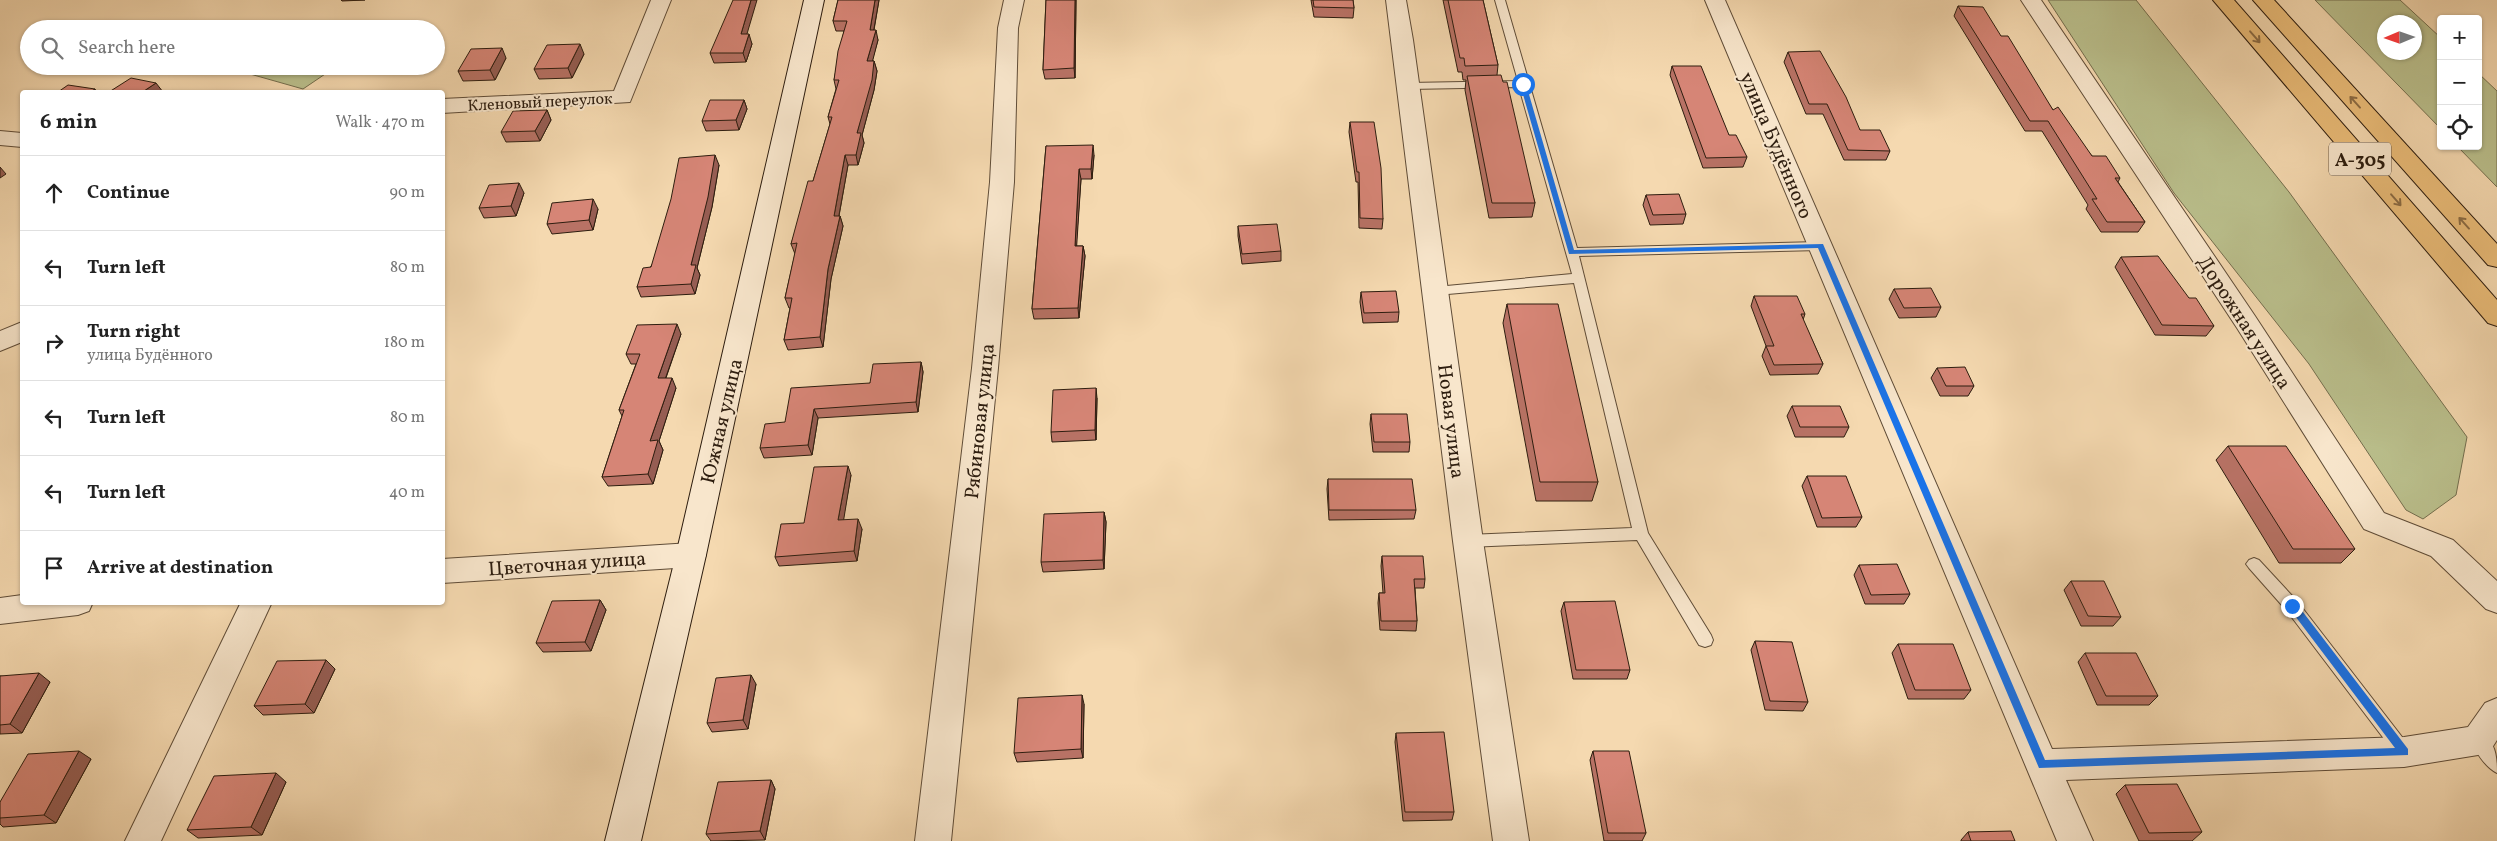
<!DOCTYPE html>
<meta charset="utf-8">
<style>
body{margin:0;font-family:Vollkorn,serif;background:#f2f2f2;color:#222}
.controls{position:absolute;right:15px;top:15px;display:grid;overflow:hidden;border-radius:5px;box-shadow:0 1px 4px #0004}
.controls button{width:45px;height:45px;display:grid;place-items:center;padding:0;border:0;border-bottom:1px solid #e0e0e0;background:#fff;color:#222;font:25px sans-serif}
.compass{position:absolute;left:2377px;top:15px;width:45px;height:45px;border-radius:50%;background:#fff;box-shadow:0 1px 4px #0004;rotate:268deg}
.stop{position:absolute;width:15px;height:15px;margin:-11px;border:4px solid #1a73e8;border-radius:50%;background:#fff}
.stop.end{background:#1a73e8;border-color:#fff;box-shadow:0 1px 5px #0008}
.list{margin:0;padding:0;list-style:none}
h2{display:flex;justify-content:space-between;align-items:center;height:65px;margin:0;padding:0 20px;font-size:21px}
h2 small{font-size:16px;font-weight:400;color:#767676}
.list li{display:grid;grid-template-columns:32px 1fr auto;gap:15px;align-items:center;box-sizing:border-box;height:75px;padding:0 20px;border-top:1px solid #e0e0e0}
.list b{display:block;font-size:19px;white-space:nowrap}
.list p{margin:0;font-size:16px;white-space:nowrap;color:#767676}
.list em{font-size:16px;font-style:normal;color:#767676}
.icon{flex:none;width:28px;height:28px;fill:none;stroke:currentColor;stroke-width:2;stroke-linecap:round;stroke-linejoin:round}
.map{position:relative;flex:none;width:2497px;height:841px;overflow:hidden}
.search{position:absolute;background:#fff;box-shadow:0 1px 4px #0004;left:20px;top:20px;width:425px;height:55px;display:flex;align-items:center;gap:12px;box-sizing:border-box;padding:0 18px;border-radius:28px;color:#767676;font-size:19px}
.panel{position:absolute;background:#fff;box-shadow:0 1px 4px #0004;left:20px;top:90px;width:425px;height:515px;border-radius:5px}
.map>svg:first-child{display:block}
.green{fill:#babf8c;stroke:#746e4e;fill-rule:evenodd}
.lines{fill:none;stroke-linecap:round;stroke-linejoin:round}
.lane-casing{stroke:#5f4c37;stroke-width:2}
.street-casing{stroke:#5f4c37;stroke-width:2}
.secondary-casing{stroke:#2d1d0f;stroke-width:2}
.highway-casing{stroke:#2d1d0f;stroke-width:2}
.lane{fill:#f8e6cc;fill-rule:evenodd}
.street{fill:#f8e6cc;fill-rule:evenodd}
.secondary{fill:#f8e6cc;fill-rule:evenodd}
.highway{fill:#eabc78;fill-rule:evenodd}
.wall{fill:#b87265;stroke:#2d1d0f}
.shaded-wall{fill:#965d53;stroke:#2d1d0f}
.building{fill:#d68576;stroke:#2d1d0f}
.oneway{stroke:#8c6c44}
.route{fill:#1a73e8}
.labels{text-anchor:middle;stroke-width:4;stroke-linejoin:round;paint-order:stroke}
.far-street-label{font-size:16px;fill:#2d1d0f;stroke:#f8e6cc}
.shield{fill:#f8e6cc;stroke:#6a5948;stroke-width:1}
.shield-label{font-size:19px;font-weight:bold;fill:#2d1d0f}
.street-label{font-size:20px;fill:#2d1d0f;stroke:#f8e6cc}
</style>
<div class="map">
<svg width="2497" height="841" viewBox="0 0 2497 841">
<rect width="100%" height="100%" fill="#f5d9b0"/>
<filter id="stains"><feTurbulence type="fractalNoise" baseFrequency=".004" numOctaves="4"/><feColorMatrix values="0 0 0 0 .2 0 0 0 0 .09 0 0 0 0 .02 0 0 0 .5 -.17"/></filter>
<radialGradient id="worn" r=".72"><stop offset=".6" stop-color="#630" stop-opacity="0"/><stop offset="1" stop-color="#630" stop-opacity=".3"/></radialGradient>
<!-- green -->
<path class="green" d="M2048,0H2136L2289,192L2467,437L2456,495L2423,519L2406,510L2309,364L2174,193Z
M2315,0H2400L2441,38V129ZM2414,22V52H2384V22Z
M251,66H337L303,89L243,72Z
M2478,73L2497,91V187L2457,146H2478Z"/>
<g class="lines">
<!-- lane casing -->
<g class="lane-casing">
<path id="lane" d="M1495,0H1505L1577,248L1820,242L1826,246L1820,250L1579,256L1648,533L1711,635L1713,640L1711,645L1705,647L1699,645L1637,540L1468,547L1463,545L1461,541L1463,537L1468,535L1632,528L1574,283L1436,295L1430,291L1436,287L1572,274L1519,87L1409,89L1404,86L1409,83L1518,81Z
M2254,558L2259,560L2297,601L2409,746L2411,751L2409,756L2403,759L2397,756L2287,611L2249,568L2246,564L2249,560Z
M2478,733C2496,739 2497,757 2497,773C2486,768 2475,751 2470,740L2472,735Z"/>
</g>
<!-- street casing -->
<g class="street-casing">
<path id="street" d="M651,0H671L630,102L442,113V99L614,91Z
M1004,0H1024L1018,28L1014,182L998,368L951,841H915L972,368L990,182L998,28Z
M1386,0H1406L1413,40L1483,541L1529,841H1493L1453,541Z
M1705,0H1725L2052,749L2404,737L2468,727L2485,703L2497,698V740L2490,751L2478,755L2404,767L2066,780L2093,841H2057Z
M2021,0H2041L2255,316L2384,513L2453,540L2497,581V613L2486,609L2431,556L2364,529L2237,328Z
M0,131L22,133V147L0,145Z
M22,322V342L0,351V331Z
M691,543L702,546L706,555L702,564L691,567L442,583V559Z
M22,595V602H93L89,611L78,615L0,624V598Z
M241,602H272L161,841H125Z"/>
</g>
<!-- secondary casing -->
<g class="secondary-casing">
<path id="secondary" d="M804,0H824L706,555L641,841H605L676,555Z"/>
</g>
<!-- highway casing -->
<g class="highway-casing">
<path id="highway" d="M2213,0H2234L2497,300V326L2488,323Z
M2253,0H2274L2497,244V267L2488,265Z"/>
</g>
<!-- lane -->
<use href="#lane" class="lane"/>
<!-- street -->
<use href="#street" class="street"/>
<!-- secondary -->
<use href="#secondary" class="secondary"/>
<!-- highway -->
<use href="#highway" class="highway"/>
</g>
<!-- wall -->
<path class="wall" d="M341,0H365L342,1Z
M838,0H879L874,30L878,40L872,61H874L877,71L874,90L862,135L864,143L858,165H848L839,216H840L843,226L831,279L823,347L788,350L784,340L790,308H789L785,298L795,254L791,244L813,181L830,124L828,117L836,89L834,80L844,31H836L833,21Z
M1046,0H1076L1075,78L1045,79L1043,70Z
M1311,0H1353L1354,8L1353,18L1314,17Z
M1443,0H1483L1498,65L1497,75L1535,203L1532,217L1489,218L1465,90L1466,80H1463L1462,72H1458Z
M1958,6L2001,36L2053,110L2092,156L2120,178L2118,182L2145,222L2138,232H2101L2086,209L2088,205L2042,131H2025L1954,16Z
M747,34L752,44L746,62L714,63L710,53Z
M1788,52L1860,130L1890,151L1886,160H1844L1823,114H1806L1784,62Z
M584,54L572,78L539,79L534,69Z
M506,58L495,80L463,81L458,71Z
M1672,66L1747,157L1743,167L1703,168L1670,75Z
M744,100L747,109L739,130L706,131L702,121Z
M547,110L551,120L540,141L506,142L501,132Z
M1350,122L1383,219L1382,229L1359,228L1358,182H1356L1349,132Z
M1046,146L1094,155L1092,179H1081L1076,246H1083L1085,256L1079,318L1034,319L1032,309Z
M719,165L712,207L697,268L700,275L695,294L641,297L637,287Z
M524,193L516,216L484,218L479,208Z
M1646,195L1686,214L1683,224L1650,225L1643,205Z
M598,209L593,230L552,234L547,224Z
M1238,226L1281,251V261L1242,264L1238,236Z
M2121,257L2189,298L2214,326L2206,336L2155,335L2115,267Z
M1894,289L1941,307L1936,317L1899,318L1889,299Z
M1361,292L1399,312L1398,322L1363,323L1360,302Z
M1754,296L1805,314L1803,320L1823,364L1818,374L1770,375L1762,356L1766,346L1751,306Z
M1507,304L1598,482L1592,501H1536L1503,323Z
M681,334L666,378L676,388L659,441L663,450L653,484L608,486L602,477L622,416L619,410L636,364H631L626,354Z
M921,362L923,372L918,412L818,418L812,455L764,458L760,448L785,422L870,383Z
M1937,368L1974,386L1968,396H1940L1931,378Z
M1097,398L1096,440L1052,442L1051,432Z
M1792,406L1849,427L1844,437H1795L1787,416Z
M1371,414L1410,442L1409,452H1373L1370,424Z
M2228,446L2355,549L2341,563H2279L2216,460Z
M851,475L843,520L862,529L857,561L779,566L775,557L804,523Z
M1807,476L1862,517L1856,527H1817L1802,486Z
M1328,479L1416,510L1414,519L1329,520L1327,489Z
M1104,512L1106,522L1104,569L1043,572L1041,562Z
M1382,556L1425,579L1424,588H1415L1417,621L1416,631L1380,630L1378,603L1379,593H1383L1381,566Z
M1859,565L1910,594L1904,604H1865L1854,575Z
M2071,581L2121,617L2113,626H2081L2064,590Z
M600,600L606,610L591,651L543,652L536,643Z
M1564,602L1630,670L1627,679H1573L1561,611Z
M1755,641L1808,702L1803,711L1765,710L1751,650Z
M1898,644L1971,690L1964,699H1908L1892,653Z
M2085,653L2158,696L2149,705H2097L2078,662Z
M326,660L335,669L314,713L263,715L254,706Z
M0,676L50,682L22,733L0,734Z
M756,684L748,729L712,732L707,723Z
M1084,704L1083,758L1017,762L1014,753Z
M1396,733L1454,812L1452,820L1403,821L1395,742Z
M1593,751L1646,833L1642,841H1604L1590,760Z
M91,759L56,823L3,827L0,824V802Z
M771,780L775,789L765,840L711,841L706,834Z
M286,782L262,835L198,838L187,830Z
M2125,785L2202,832L2192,841H2139L2116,794Z
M1968,832L2015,841H1961V840Z"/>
<!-- shaded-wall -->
<path class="shaded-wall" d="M751,0H757L744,44L741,34Z
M875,0H879L872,40L870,30Z
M1075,0H1076L1075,78L1074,68Z
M876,30L878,40L870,71L867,61Z
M749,34L752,44L746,62L743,53Z
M580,44L584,54L572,78L568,68Z
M502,48L506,58L495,80L490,70Z
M874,61L877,71L874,90L862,135L864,143L858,165L856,155L857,133Z
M156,83L163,92H145L144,91Z
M95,89L97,92H90Z
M744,100L747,109L739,130L736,120Z
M547,110L551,120L540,141L535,131Z
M1093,145L1094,155L1092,179L1091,169Z
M715,155L719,165L712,207L697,268L700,275L695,294L691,284V265Z
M845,155L848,165L837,226L834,216Z
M0,167L6,174L0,178Z
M1079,169L1081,179L1076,256L1075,246Z
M519,183L524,193L516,216L511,206Z
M593,199L598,209L593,230L589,220Z
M840,216L843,226L831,279L823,347L820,337L828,269Z
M1083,246L1085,256L1079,318L1078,308Z
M677,324L681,334L662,388L658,378Z
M921,362L923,372L918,412L916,402Z
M672,378L676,388L659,441L663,450L653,484L648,474L650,441Z
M1096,388L1097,398L1096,440L1095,430Z
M814,409L818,418L812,455L808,445Z
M848,466L851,475L842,530L838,520Z
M1104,512L1106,522L1104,569L1103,560Z
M858,519L862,529L857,561L854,551Z
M600,600L606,610L591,651L585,642Z
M326,660L335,669L314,713L305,704Z
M39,673L50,682L22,733L10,724Z
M751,675L756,684L748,729L743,720Z
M1082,695L1084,704L1083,758L1081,749Z
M79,751L91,759L56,823L44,815Z
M276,773L286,782L262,835L251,827Z
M771,780L775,789L765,840L760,831Z"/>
<!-- building -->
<path class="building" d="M733,0H751L741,34H749L743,53H710Z
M838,0H875L870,30H876L867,61H874L872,80L857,133H861L856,155H845L834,216H840L828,269L820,337L784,340L792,298H785L797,243L791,244L808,181H813L832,117H828L839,80H834L838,51L847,21H833Z
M1046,0H1075L1074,68L1043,70Z
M1313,0H1353L1354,8L1314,7Z
M1448,0H1483L1498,65L1465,66L1464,58H1460Z
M1958,6L1983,7L2001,36H2008L2053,110L2058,107L2092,156H2106L2120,178H2115L2145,222H2107L2092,199H2097L2048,121H2030Z
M580,44L568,68L534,69L547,45Z
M502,48L490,70L458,71L471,49Z
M1820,51L1846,97L1860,130H1880L1890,151L1848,150L1827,104H1809L1788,52Z
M1672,66H1701L1729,135H1736L1747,157L1706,158Z
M1501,75L1503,82H1507L1535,203H1492L1467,76Z
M131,78L156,83L144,91L147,92H109Z
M68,85L95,89L90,92H58Z
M710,100H744L736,120L702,121Z
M547,110L535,131L501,132L513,111Z
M1350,122H1374L1381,168L1383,219L1360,218L1359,172H1357Z
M1093,145L1091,169H1079L1075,246H1083L1078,308L1032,309L1046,146Z
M715,155L708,197L691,265H696L691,284L637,287L643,268L651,267L671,199L679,158Z
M519,183L511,206L479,208L489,185Z
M1679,194L1686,214L1653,215L1646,195Z
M593,199L589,220L547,224L552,203Z
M1277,224L1281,251L1242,254L1238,226Z
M2158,256L2189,298H2196L2214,326L2162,325L2121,257Z
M1931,288L1941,307L1904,308L1894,289Z
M1396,291L1399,312L1364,313L1361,292Z
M1754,296H1797L1805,314H1801L1823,364L1774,365L1766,346H1774Z
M1507,304H1558L1598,482H1540Z
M677,324L658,378H672L650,441L658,440L648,474L602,477L624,410H619L640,354H626L637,325Z
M921,362L916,402L814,409L808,445L760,448L765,424L785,422L791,388L870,383L873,364Z
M1965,367L1974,386H1946L1937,368Z
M1096,388L1095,430L1051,432L1053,390Z
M1792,406H1840L1849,427H1800Z
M1371,414H1407L1410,442H1374Z
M2228,446H2286L2355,549H2293Z
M848,466L838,520L858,519L854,551L775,557L781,524L804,523L814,467Z
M1807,476H1846L1862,517L1822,518Z
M1328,479H1412L1416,510H1329Z
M1104,512L1103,560L1041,562L1044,514Z
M1382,556H1423L1425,579H1414L1417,621H1381L1379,593H1385Z
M1897,564L1910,594L1871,595L1859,565Z
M2071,581H2104L2121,617L2088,616Z
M600,600L585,642L536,643L552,601Z
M1615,601L1630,670H1576L1564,602Z
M1755,641L1792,642L1808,702L1770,701Z
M1898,644H1953L1971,690H1915Z
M2085,653H2136L2158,696H2106Z
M326,660L305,704L254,706L277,661Z
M39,673L10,724L0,725V676Z
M751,675L743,720L707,723L716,678Z
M1082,695L1081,749L1014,753L1018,698Z
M1444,732L1454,812H1405L1396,733Z
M79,751L44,815L0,818V802L28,754Z
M1593,751H1629L1646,833H1608Z
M276,773L251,827L187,830L214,776Z
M771,780L760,831L706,834L718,782Z
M2177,784L2202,832L2149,833L2125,785Z
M2011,831L2015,841H1971L1968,832Z"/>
<!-- one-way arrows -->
<defs><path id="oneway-shaft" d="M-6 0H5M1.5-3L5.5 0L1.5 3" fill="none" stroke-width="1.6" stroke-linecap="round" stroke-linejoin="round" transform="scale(1.25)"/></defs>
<g class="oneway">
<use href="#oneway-shaft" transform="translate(2255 37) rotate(49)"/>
<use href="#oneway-shaft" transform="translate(2355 102) rotate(-132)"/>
<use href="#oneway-shaft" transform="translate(2396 200) rotate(49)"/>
<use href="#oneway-shaft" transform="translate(2464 223) rotate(-132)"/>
</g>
<!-- route -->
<path class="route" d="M1523,82L1526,84L1574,250L1823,244L2045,760L2395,748L2289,608L2288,606L2292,602L2296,603L2408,749V755L2039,768L1818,248L1569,254L1520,84Z"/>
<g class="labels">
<!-- far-street labels -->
<g class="far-street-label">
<text transform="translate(540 101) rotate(-3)" y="6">Кленовый переулок</text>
</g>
<!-- shield labels -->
<rect class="shield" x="2329" y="142.5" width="62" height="33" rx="4"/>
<g class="shield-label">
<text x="2360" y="166">А-305</text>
</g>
<!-- street labels -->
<g class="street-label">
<text transform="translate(1777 145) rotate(67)" y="7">улица Будённого</text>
<text transform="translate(2245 322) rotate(57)" y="7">Дорожная улица</text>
<text transform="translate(721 421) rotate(-77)" y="7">Южная улица</text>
<text transform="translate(979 421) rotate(-84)" y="7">Рябиновая улица</text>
<text transform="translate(1452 421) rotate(83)" y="7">Новая улица</text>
<text transform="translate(567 563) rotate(-4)" y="7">Цветочная улица</text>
</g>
</g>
<rect width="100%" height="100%" filter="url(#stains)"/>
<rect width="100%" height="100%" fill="url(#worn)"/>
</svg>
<div class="controls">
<button>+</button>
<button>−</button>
<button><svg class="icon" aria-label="locate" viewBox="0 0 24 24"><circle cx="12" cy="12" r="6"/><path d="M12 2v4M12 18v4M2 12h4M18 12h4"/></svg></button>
</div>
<svg class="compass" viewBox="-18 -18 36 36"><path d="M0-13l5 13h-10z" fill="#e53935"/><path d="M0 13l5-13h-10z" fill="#767676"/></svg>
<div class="stop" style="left:1523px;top:84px"></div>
<div class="stop end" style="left:2292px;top:606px"></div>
<div class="search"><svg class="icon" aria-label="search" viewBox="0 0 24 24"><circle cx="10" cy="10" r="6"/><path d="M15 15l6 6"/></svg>Search here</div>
<section class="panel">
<h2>6 min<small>Walk · 470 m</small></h2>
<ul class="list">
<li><svg class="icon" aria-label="ahead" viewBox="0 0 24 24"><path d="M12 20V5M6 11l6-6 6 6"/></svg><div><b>Continue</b></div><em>90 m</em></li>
<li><svg class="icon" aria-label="left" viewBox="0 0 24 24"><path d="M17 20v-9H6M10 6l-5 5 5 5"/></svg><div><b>Turn left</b></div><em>80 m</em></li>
<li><svg class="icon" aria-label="right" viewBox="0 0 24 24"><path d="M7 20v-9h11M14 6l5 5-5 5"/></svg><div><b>Turn right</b><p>улица Будённого</p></div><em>180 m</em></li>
<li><svg class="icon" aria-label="left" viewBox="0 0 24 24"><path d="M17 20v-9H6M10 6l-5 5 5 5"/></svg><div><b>Turn left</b></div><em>80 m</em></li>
<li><svg class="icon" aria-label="left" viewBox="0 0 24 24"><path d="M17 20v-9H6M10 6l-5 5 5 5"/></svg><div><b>Turn left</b></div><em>40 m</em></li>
<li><svg class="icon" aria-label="arrive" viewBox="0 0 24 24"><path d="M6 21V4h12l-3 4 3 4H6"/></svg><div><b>Arrive at destination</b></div></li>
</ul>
</section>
</div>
